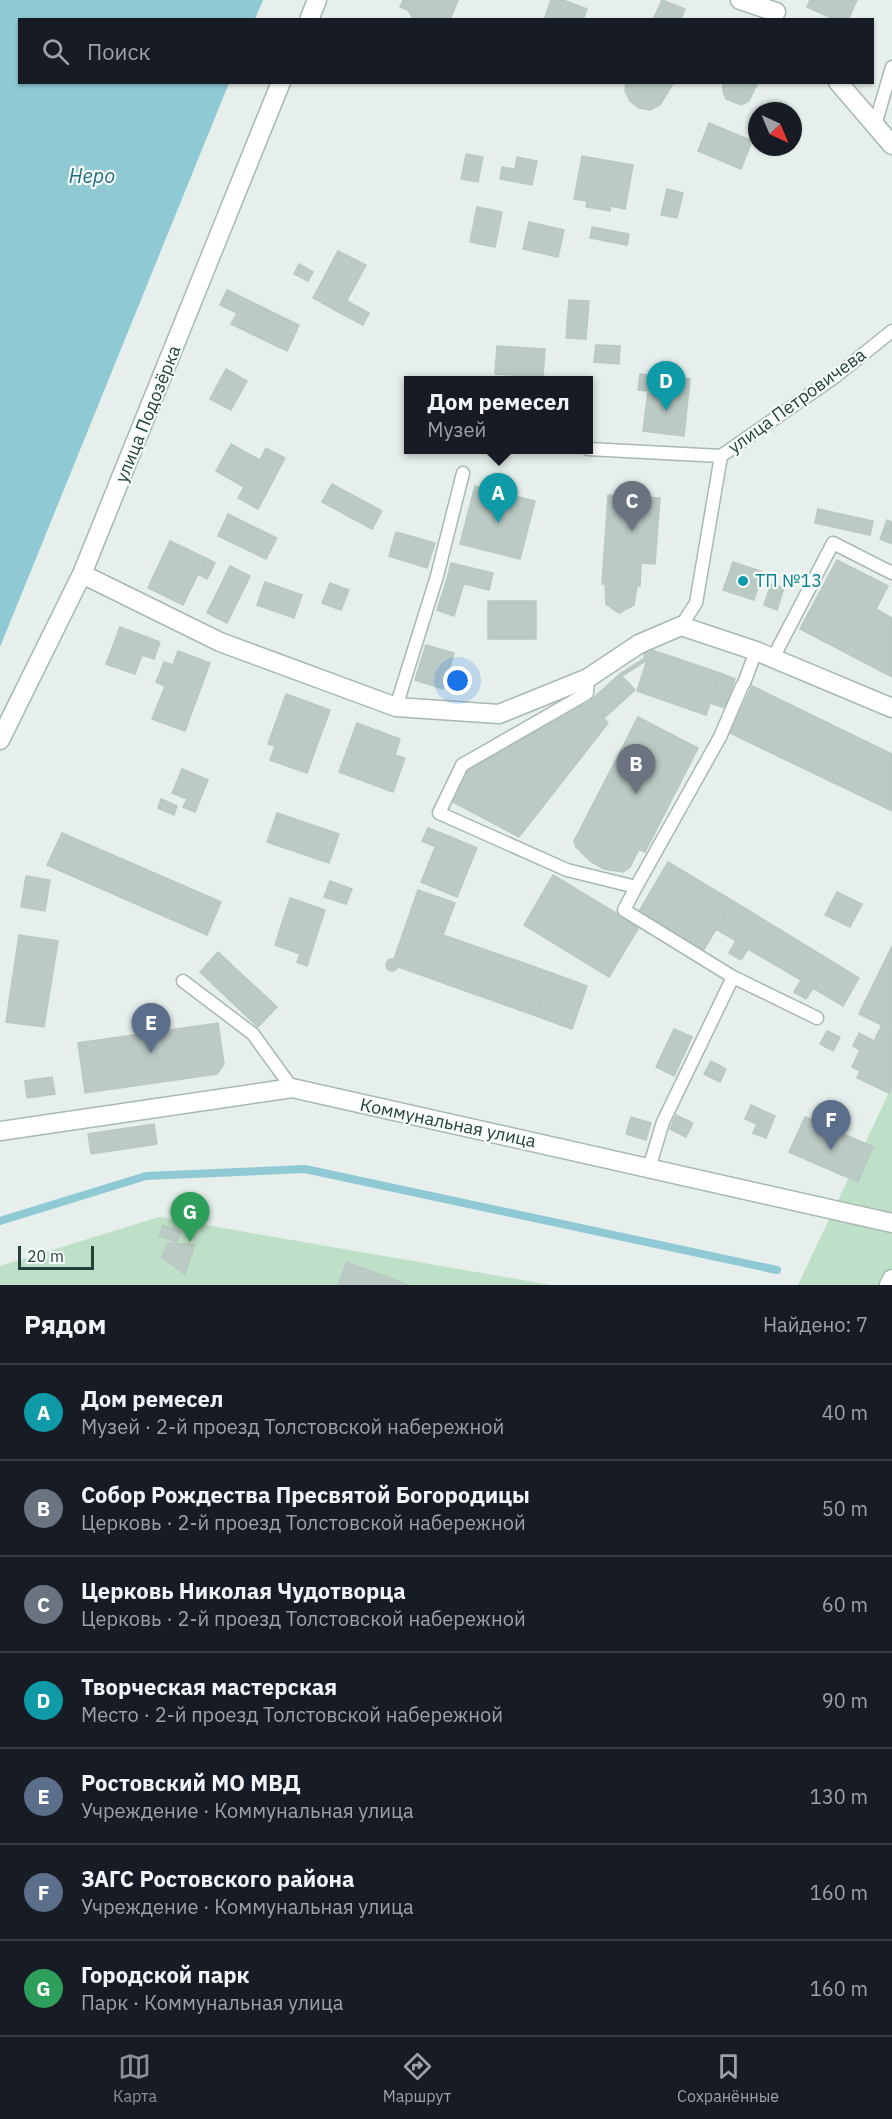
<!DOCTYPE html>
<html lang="ru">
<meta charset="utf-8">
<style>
body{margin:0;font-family:"IBM Plex Sans",sans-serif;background:#242831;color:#f1f3f6}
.compass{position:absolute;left:748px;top:102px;width:54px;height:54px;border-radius:50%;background:#171b24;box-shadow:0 2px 4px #0004;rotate:136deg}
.scale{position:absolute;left:18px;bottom:15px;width:76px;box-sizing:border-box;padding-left:6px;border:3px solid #24423a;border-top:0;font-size:16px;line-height:21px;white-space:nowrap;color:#24423a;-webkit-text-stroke:4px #f7fbf9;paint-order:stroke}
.you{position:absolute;left:458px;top:681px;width:21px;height:21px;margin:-15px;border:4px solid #fff;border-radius:50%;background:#1a73e8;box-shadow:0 0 0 9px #1a73e833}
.badge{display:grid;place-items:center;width:39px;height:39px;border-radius:50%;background:#8c9099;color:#fff;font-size:20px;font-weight:700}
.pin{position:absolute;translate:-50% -50px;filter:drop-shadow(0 2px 3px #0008)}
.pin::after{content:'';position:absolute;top:32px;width:21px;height:18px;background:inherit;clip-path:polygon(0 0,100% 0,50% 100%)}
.popup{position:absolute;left:404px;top:376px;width:189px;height:78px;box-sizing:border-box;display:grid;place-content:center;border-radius:0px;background:#171b24;filter:drop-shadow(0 2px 4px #0005);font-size:20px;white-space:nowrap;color:#9ea1a6}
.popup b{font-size:22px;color:#f1f3f6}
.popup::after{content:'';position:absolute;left:50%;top:100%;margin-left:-12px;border:12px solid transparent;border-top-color:#171b24}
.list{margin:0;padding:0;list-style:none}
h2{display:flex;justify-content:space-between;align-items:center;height:78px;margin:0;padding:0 24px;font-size:26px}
h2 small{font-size:20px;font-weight:400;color:#9ea1a6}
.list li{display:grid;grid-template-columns:39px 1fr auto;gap:18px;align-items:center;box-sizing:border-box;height:96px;padding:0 24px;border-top:2px solid #363941}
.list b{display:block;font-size:22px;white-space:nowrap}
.list p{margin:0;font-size:20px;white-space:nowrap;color:#9ea1a6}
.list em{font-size:20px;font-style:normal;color:#9ea1a6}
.icon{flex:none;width:33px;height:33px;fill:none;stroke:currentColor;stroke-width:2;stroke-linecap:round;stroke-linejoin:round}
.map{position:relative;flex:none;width:892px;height:1285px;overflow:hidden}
.search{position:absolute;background:#171b24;box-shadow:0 2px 4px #0004;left:18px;right:18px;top:18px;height:66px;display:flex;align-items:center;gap:15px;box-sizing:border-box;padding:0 21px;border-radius:0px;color:#9ea1a6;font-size:22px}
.sheet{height:750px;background:#171b24}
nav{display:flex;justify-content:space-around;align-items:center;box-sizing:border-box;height:84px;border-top:2px solid #363941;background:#171b24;font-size:16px;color:#9ea1a6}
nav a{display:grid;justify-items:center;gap:3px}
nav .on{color:#8c9099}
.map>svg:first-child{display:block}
.park{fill:#bfe0c8}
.water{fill:#8ec9d4}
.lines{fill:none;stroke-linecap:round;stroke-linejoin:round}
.stream{stroke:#8ec9d4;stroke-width:8}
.building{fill:#bbcac4;stroke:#b8c9c2;stroke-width:1.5}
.lane-casing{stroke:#a8b8b2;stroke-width:15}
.street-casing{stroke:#a8b8b2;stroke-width:21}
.secondary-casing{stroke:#a4bbb3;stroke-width:21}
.lane{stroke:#fff;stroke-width:12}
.street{stroke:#fff;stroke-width:18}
.secondary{stroke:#fff;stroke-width:18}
.culture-dot{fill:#0f9aa8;stroke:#f7fbf9;stroke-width:2}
.labels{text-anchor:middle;stroke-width:4.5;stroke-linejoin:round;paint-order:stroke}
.street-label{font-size:18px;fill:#24423a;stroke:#f7fbf9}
.culture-label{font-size:18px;fill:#0d838f;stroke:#f7fbf9;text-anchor:start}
.water-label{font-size:20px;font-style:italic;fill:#1c6f80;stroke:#f7fbf9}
</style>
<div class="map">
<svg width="892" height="1285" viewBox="0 0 892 1285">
<rect width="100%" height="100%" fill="#e6efeb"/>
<!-- park -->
<path class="park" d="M892,1086V1279L889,1285H798Z
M159,1217L551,1285H0V1266Z"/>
<!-- water -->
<path class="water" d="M0,0H263L255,19L20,20V82L229,83L0,647Z"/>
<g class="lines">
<!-- stream -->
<path class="stream" d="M0,1221L146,1176L305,1169L777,1270"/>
</g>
<!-- building -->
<path class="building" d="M403,0H458L450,20H414L408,10L400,7Z
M551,0H563L587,9L583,20H544Z
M662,0L685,9L681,20H653Z
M810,0H857L848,20H836L807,7Z
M626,82H674L660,105L650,110L639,108L630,101L625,91Z
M758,82L749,101L741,105L726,99L723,92V82Z
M709,123L752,141L741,169L698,151Z
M466,154L483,157L478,182L461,179Z
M582,156L633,165L625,209L611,206L610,211L586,207L587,201L574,199Z
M517,157L537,161L532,185L500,179L502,167L515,169Z
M667,189L683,193L677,218L661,215Z
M477,207L502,212L495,247L470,242Z
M529,222L564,230L558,257L523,249Z
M592,227L629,234L627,245L590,238Z
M338,251L366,265L340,313L313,298Z
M299,264L313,272L308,281L294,274Z
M227,290L299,325L287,351L231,324L237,313L220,305Z
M569,300L589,301L586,339L566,338Z
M347,301L369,313L363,325L340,313Z
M596,345L620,346L619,364L594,362Z
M497,346L545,349L543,377L495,374Z
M226,369L247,381L231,410L210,399Z
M640,374L690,379L684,436L643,431L648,391L638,390Z
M231,444L260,460L266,448L285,458L258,509L238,498L244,487L216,471Z
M332,484L382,511L372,529L322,502Z
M628,484L641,485L640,497L660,498L655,564L641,563L640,586H637L634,605L619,613L606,604L605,584H602L608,495L627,496Z
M475,486L535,501L520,559L460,544Z
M818,509L873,521L870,535L815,523Z
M228,514L277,538L266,559L218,536Z
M887,520L892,522V544L880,539Z
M396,532L435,543L427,568L389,556Z
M170,541L206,558L183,605L148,588Z
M206,558L215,563L207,579L198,574Z
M837,560L888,586L876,609L892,618V677L800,629Z
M733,562L763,572L754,600L723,590Z
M451,563L493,573L489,590L447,579Z
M230,566L250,576L227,623L207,613Z
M447,579L464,583L454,616L437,610Z
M265,582L302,595L294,618L257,605Z
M330,583L349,590L341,610L322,603Z
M771,584L784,588L777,610L764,605Z
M488,601H536V639H488Z
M120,627L160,642L154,659L142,655L135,674L106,664Z
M426,645L454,653L443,689L415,680Z
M644 655a6 6 0 1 1 12 0a6 6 0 1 1-12 0Z
M178,651L210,663L185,731L152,719L165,686L156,682L164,662L173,665Z
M655,651L720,673L706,715L637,691L647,660H654Z
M645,658L647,660L622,676L620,674Z
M720,673L735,679L725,708L710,703Z
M620,674L635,690L604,718L589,702Z
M752,686L892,754V811L730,733Z
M286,694L330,710L307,773L270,760L275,746L268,744Z
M589,702L608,723L519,837L451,801L468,770Z
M638,717L698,748L645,852L639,849L630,867L623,872L604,869L590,861L576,847L574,841Z
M357,723L400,739L395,755L405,758L393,792L339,772Z
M182,769L208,780L195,812L183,807L187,799L172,793Z
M161,799L177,806L174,815L158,808Z
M277,813L339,834L329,863L267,842Z
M428,828L441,833L436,847L422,841Z
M62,833L221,902L207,935L47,865Z
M441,833L477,848L457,897L421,882Z
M668,862L733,901L703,951L638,913Z
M553,875L639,927L609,977L524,925Z
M26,876L50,880L45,911L21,907Z
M330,881L352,889L346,904L324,897Z
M418,890L455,903L443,935L552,973L536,1016L398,967L394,959Z
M837,892L862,904L850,927L825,915Z
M290,898L325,910L307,966L297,962L300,954L275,945Z
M733,901L859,978L843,1006L813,988L806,999L794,992L801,980L748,949L741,960L729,953L736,941L716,929Z
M19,935L58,941L44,1027L6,1022Z
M892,946V1030L859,1014Z
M218,952L277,1007L258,1027L200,972Z
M386 965a6 6 0 1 1 12 0a6 6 0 1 1-12 0Z
M552,973L587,986L572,1029L536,1016Z
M218,1023L224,1064L217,1074L85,1093L78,1043Z
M882,1025L892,1030V1086L889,1093L857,1078L860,1071L852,1067L860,1050L853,1046L859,1033L874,1041Z
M674,1029L692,1037L674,1076L656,1067Z
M827,1031L840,1037L833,1051L820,1044Z
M711,1061L726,1069L720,1082L704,1074Z
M52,1077L55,1094L27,1098L25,1081Z
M751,1105L775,1116L766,1138L753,1133L757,1124L745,1119Z
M676,1115L693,1123L686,1137L670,1129Z
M631,1117L651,1123L646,1140L626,1134Z
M805,1117L873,1147L858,1182L789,1152Z
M154,1124L157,1144L91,1154L88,1134Z
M163,1225L181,1232L177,1242L159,1236Z
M167,1243L195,1245L185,1274L162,1258Z
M347,1262L408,1285H338Z"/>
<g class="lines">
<!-- lane casing -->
<g class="lane-casing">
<path id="lane" d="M875,125L892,67
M588,449L721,456L836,376L892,331
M681,626L696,603L721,456
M773,658L833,543L892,573
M588,678L587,693L584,695L462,765L439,813L567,870L636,887L624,910L733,977L817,1018
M744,683L756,651
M396,707L437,576L463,473
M636,887L720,737L742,686
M183,981L253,1034L292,1088
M649,1168L663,1122L733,977"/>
</g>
<!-- street casing -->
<g class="street-casing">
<path id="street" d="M740,0L776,12
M309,20L317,0
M838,82L892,145
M82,574L220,642L396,707L499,714L588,678L639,644L681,626L756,651L892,708
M0,740L82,574L281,82
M0,1131L292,1088L892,1223"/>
</g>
<!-- secondary casing -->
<g class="secondary-casing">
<path id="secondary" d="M889,1285L892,1279"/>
</g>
<!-- lane -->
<use href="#lane" class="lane"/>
<!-- street -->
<use href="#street" class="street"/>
<!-- secondary -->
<use href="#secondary" class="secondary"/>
</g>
<!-- markers -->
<circle class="culture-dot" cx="743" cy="581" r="6"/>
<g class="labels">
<!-- street labels -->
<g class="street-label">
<text transform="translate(797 401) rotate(-36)" y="6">улица Петровичева</text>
<text transform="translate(148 414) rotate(-68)" y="6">улица Подозёрка</text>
<text transform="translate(448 1123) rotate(12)" y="6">Коммунальная улица</text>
</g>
<!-- culture labels -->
<g class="culture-label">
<text x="755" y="587">ТП №13</text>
</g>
<!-- water labels -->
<g class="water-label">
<text x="92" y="183">Неро</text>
</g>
</g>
</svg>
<svg class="compass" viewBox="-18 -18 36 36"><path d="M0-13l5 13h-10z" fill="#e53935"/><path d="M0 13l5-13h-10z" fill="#9ea1a6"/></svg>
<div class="scale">20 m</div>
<div class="you"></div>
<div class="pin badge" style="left:498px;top:523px;background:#0f9aa8">A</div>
<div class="popup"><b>Дом ремесел</b>Музей</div>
<div class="pin badge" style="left:636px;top:794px;background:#6b7280">B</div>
<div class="pin badge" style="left:632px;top:531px;background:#6b7280">C</div>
<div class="pin badge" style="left:666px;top:411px;background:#0f9aa8">D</div>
<div class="pin badge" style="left:151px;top:1053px;background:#5c6f8a">E</div>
<div class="pin badge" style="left:831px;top:1150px;background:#5c6f8a">F</div>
<div class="pin badge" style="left:190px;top:1242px;background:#2e9e5b">G</div>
<div class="search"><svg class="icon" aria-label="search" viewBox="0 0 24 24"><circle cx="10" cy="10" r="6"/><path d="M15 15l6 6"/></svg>Поиск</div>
</div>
<section class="sheet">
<h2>Рядом<small>Найдено: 7</small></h2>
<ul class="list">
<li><span class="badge" style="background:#0f9aa8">A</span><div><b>Дом ремесел</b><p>Музей · 2-й проезд Толстовской набережной</p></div><em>40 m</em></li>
<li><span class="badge" style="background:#6b7280">B</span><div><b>Собор Рождества Пресвятой Богородицы</b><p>Церковь · 2-й проезд Толстовской набережной</p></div><em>50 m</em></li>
<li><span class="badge" style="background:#6b7280">C</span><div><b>Церковь Николая Чудотворца</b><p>Церковь · 2-й проезд Толстовской набережной</p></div><em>60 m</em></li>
<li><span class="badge" style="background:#0f9aa8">D</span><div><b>Творческая мастерская</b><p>Место · 2-й проезд Толстовской набережной</p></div><em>90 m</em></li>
<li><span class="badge" style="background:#5c6f8a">E</span><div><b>Ростовский МО МВД</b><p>Учреждение · Коммунальная улица</p></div><em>130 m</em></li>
<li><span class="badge" style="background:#5c6f8a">F</span><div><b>ЗАГС Ростовского района</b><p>Учреждение · Коммунальная улица</p></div><em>160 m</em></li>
<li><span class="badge" style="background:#2e9e5b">G</span><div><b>Городской парк</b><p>Парк · Коммунальная улица</p></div><em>160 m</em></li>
</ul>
</section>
<nav>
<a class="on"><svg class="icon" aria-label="map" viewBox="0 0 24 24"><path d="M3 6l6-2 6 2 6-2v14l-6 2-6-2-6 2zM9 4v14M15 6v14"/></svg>Карта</a>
<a><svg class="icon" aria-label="directions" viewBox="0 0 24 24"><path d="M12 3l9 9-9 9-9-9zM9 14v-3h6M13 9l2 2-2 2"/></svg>Маршрут</a>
<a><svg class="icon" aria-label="saved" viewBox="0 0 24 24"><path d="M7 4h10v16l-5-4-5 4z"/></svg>Сохранённые</a>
</nav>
